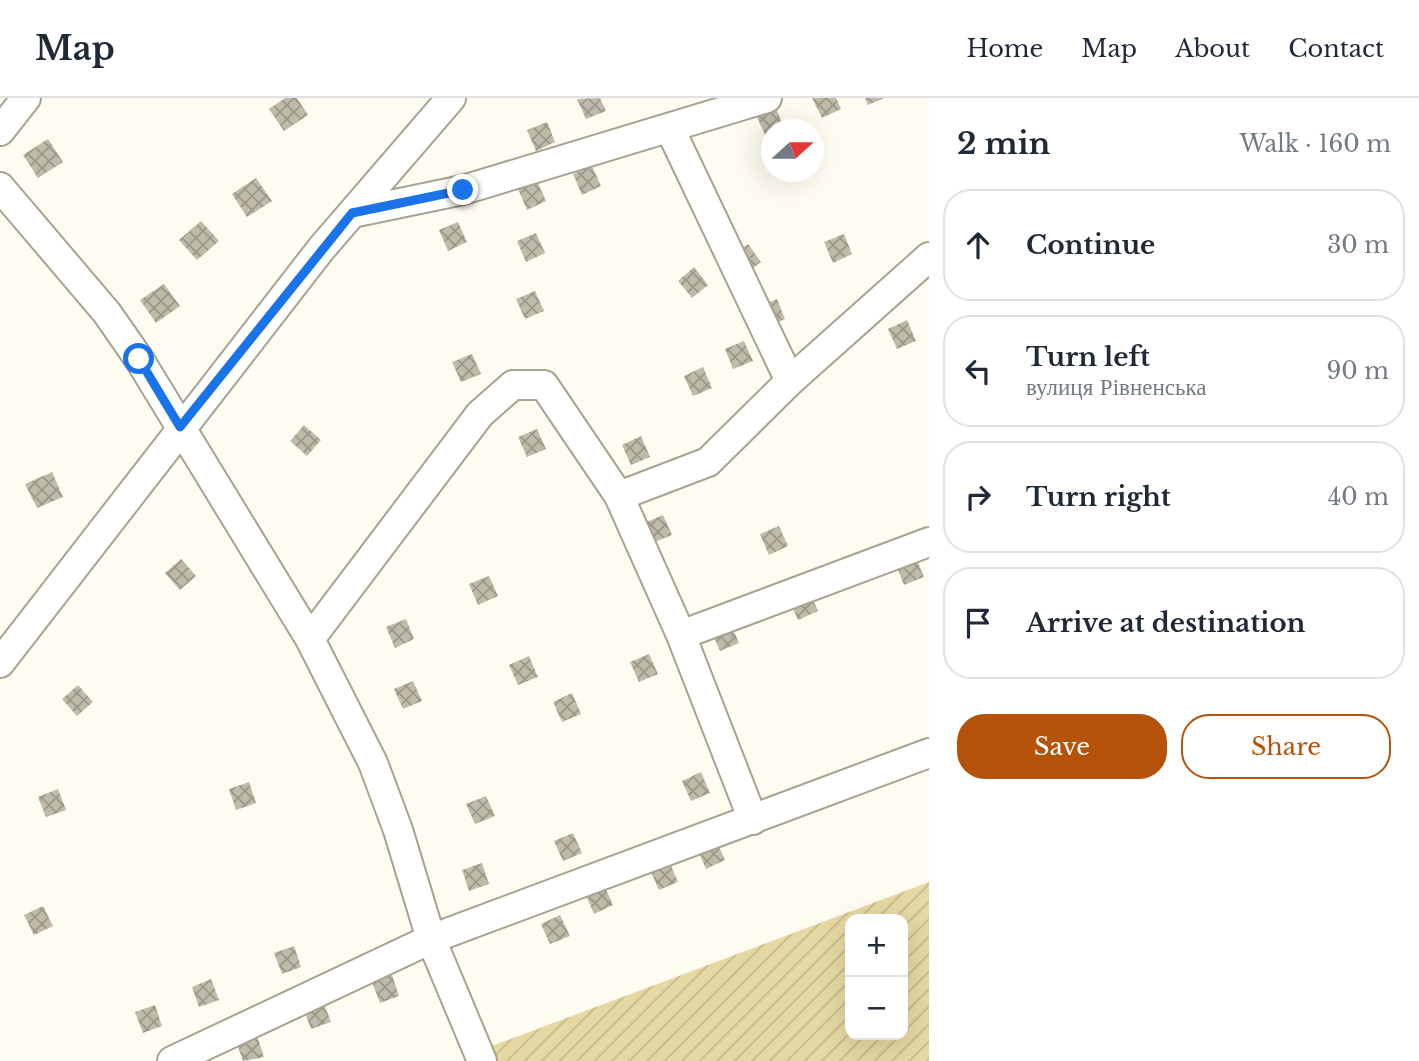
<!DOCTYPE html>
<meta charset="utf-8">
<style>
body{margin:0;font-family:"Libre Baskerville",serif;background:#f6f6f7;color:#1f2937}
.controls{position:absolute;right:21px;bottom:21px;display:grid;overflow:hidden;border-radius:14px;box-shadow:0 7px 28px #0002}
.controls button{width:63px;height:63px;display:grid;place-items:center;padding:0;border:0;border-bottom:2px solid #e0e1e3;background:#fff;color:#1f2937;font:35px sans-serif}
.compass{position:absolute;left:761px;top:21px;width:63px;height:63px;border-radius:50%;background:#fff;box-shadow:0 7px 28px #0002;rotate:69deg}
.stop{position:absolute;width:21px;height:21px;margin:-16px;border:5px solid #1a73e8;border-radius:50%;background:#fff}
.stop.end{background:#1a73e8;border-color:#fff;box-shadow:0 2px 7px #0008}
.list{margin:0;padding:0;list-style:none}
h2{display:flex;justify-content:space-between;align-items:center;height:91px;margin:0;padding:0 28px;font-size:30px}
h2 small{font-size:23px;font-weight:400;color:#747a83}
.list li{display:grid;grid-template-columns:46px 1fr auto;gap:21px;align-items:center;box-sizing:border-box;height:112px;margin:0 14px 14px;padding:0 14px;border:2px solid #e0e1e3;border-radius:28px}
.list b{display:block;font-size:26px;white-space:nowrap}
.list p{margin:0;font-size:23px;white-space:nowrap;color:#747a83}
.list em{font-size:23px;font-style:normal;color:#747a83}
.actions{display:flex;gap:14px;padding:21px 28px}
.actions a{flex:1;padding:16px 0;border:2px solid #b45309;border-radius:28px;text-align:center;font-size:24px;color:#b45309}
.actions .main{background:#b45309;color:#fff}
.icon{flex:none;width:38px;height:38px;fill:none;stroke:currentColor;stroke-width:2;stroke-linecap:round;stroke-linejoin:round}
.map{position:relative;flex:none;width:929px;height:963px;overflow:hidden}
header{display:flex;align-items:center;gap:42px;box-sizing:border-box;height:98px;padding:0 35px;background:#fff;border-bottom:2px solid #e0e1e3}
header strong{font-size:33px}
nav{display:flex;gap:38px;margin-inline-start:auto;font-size:24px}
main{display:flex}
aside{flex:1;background:#fff}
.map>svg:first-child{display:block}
.garden{fill:url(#garden-furrows);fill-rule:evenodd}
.building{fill:url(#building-cross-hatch)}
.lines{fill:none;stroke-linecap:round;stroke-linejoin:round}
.minor-casing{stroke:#a7a391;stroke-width:32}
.minor{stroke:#fff;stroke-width:28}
.route{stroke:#1a73e8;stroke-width:9}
</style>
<header>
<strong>Map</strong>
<nav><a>Home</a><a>Map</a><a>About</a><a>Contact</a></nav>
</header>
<main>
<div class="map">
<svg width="929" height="963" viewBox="0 0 929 963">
<defs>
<pattern id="garden-furrows" width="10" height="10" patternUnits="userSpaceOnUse" patternTransform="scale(1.75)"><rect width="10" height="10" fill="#e6d8a2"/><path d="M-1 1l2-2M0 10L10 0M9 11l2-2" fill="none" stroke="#c5b98b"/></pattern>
<pattern id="building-cross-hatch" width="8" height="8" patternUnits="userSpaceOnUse" patternTransform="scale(1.75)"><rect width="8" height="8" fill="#c0bba9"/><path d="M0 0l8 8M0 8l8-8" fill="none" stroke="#9c9889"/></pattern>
</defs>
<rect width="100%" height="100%" fill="#fefbf0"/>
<!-- garden -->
<path class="garden" d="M929,784V963H494L489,949ZM850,821H903V937H850Z"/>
<!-- building -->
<path class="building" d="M285,0H297L308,17L284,33L269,11Z
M600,0L606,13L586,21L577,1Z
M812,0H836L841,11L822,20Z
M865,0H884L868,7Z
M775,8L784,29L772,32L765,37L756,17Z
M547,24L555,44L536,53L527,32Z
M48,41L63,64L38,80L23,57Z
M592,68L601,88L582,97L573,76Z
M256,80L272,103L247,119L232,96Z
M537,83L546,103L527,112L518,91Z
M201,123L219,143L197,162L179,142Z
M458,124L467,144L448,153L439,132Z
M536,135L545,155L526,164L517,143Z
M844,136L852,156L833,165L824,144Z
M748,146L761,164L744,176L731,158Z
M694,169L708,187L692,200L678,183Z
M164,186L180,208L156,225L140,202Z
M535,193L544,213L525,221L516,201Z
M777,201L785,221L766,230L757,209Z
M907,222L916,243L897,251L888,231Z
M744,243L753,263L733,271L725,251Z
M472,256L481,276L461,284L452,264Z
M703,269L712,290L693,298L684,278Z
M304,327L321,342L307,358L290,343Z
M537,331L546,351L527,359L518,339Z
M641,338L650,359L631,367L622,347Z
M52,374L63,399L37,410L25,386Z
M663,417L672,437L652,445L644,425Z
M779,428L788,448L769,457L760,436Z
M915,458L924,479L904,487L896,467Z
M181,461L196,478L180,492L165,475Z
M489,478L498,498L478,507L469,486Z
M809,493L818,513L798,522L789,501Z
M406,521L414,541L395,550L386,529Z
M730,524L739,545L720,553L711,533Z
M649,556L658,576L639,584L630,564Z
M529,558L538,579L518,587L509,567Z
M413,583L422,603L403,611L394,591Z
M78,587L93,604L77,618L62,601Z
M572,595L581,616L562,624L553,604Z
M701,674L710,695L691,703L682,683Z
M249,684L256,705L236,712L229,691Z
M58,691L66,712L46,719L38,699Z
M486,698L495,718L475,726L466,706Z
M573,735L582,755L563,763L554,743Z
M716,742L725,762L706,771L697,750Z
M669,763L678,784L659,792L650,772Z
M482,765L489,786L469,793L462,772Z
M604,787L613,807L594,816L585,795Z
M43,808L53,828L34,837L24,817Z
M560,817L570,838L550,846L541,826Z
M294,848L301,869L282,876L274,855Z
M392,877L399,898L380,905L372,884Z
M211,881L219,902L199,909L192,889Z
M323,903L331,924L311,931L303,910Z
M155,907L162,928L143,935L135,914Z
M257,938L264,959L243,963L237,946Z"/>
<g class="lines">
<!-- minor casing -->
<g class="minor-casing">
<path id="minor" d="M670,31L790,283
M0,33L26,0
M0,89L107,215L139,261L310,541L373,665L398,732L431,841L482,963
M352,115L463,92L767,0
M619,398L681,537L753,722
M681,537L929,444
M310,541L480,316L513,287H544L619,398L708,364L790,283L929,159
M0,565L321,151L451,0
M172,963L431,841L929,655"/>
</g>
<!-- minor -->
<use href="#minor" class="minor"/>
</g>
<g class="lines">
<!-- route -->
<path class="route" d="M139,261L180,329L352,115L463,92"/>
</g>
</svg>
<div class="controls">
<button>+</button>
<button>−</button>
</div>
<svg class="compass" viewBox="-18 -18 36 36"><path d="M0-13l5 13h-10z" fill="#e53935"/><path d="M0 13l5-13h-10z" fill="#747a83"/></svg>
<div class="stop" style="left:139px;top:261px"></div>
<div class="stop end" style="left:463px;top:92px"></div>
</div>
<aside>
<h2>2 min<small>Walk · 160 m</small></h2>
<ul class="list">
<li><svg class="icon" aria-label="ahead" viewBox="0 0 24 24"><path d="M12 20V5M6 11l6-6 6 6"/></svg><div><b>Continue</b></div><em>30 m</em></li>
<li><svg class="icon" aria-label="left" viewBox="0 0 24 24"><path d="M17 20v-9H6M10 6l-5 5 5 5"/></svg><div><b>Turn left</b><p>вулиця Рівненська</p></div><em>90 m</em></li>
<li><svg class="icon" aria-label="right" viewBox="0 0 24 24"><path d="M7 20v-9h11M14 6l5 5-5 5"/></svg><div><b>Turn right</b></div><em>40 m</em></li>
<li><svg class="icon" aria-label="arrive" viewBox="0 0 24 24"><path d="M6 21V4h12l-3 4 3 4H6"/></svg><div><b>Arrive at destination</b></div></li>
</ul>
<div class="actions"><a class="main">Save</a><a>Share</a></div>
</aside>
</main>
